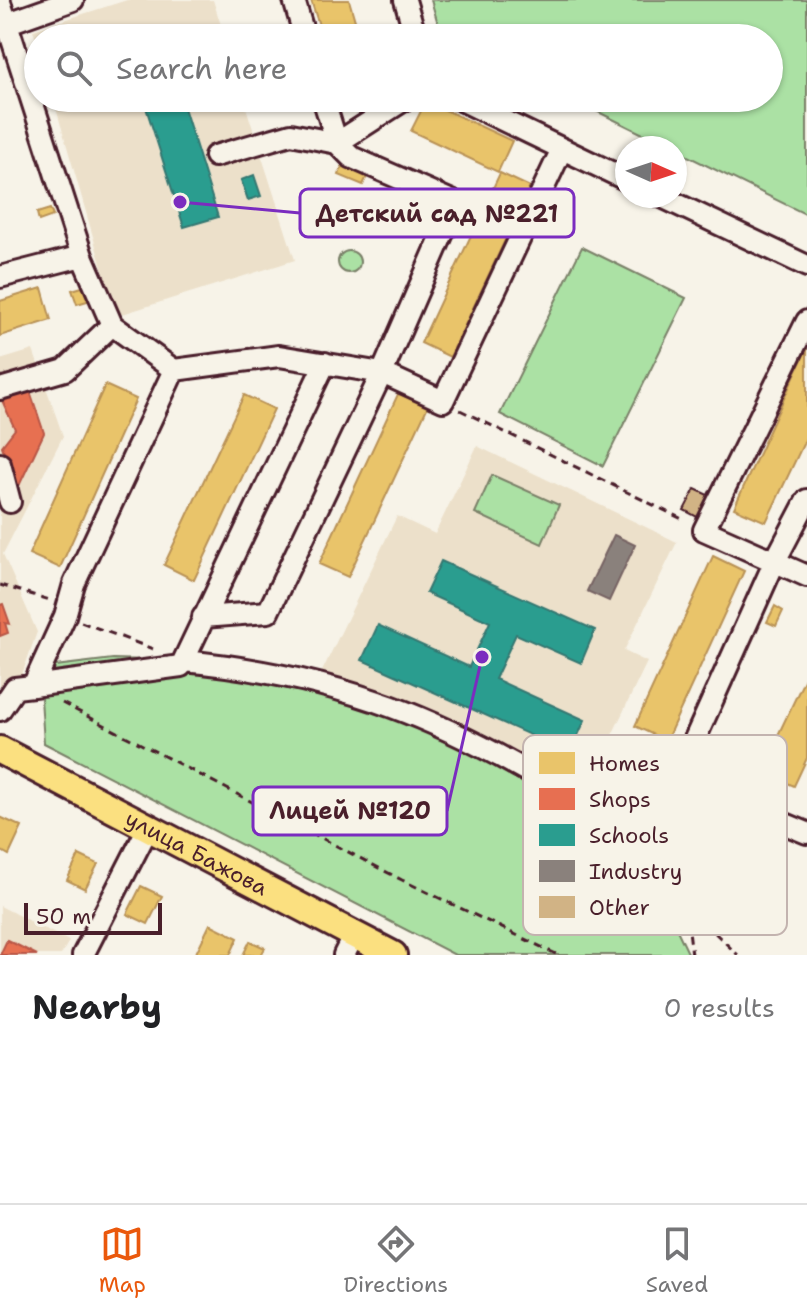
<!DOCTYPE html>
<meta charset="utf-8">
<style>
body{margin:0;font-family:"Shantell Sans",sans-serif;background:#f2f2f2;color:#202124}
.compass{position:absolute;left:615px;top:136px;width:72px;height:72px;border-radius:50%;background:#fff;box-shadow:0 2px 6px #0004;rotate:93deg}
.scale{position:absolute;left:24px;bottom:20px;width:138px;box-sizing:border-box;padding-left:8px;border:4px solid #4a1f2b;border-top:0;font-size:22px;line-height:28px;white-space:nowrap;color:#4a1f2b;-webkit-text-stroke:6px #f7f3e8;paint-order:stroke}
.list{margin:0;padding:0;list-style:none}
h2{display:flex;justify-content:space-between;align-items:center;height:104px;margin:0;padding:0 32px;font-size:34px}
h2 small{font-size:26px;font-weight:400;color:#757577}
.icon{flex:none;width:44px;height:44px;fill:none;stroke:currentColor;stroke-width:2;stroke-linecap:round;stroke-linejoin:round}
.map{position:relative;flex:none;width:807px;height:955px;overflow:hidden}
.search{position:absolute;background:#fff;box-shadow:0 2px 6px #0004;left:24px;right:24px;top:24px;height:88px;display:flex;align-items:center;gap:20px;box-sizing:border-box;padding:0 28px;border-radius:44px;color:#757577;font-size:30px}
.sheet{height:248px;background:#fff}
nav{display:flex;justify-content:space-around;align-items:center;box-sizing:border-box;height:112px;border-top:2px solid #e0e0e0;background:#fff;font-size:22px;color:#757577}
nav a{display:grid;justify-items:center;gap:4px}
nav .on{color:#ea580c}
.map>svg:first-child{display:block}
.built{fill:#ece0ca}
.green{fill:#abe1a4;stroke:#7a8068;stroke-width:2}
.homes{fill:#e9c46a;stroke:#b99257;stroke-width:2}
.shops{fill:#e76f51;stroke:#b85746;stroke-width:2}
.schools{fill:#2a9d8f;stroke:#347771;stroke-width:2}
.industry{fill:#8a817c;stroke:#776464;stroke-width:2}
.building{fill:#d1b385;stroke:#4a1f2b;stroke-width:2}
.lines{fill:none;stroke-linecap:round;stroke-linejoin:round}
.minor-casing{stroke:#4a1f2b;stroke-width:26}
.major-casing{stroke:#4a1f2b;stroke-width:32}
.path{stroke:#4a1f2b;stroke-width:3;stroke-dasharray:8 6;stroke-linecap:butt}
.minor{stroke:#f7f3e8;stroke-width:20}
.major{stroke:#fbe080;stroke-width:26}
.labels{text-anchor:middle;stroke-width:8;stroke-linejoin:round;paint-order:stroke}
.street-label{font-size:22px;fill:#4a1f2b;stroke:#f7f3e8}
.key{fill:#f7f3e8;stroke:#c3b3af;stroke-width:2}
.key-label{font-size:22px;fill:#4a1f2b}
.leader{fill:none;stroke:#7b2cbf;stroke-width:3}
.callout-dot{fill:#7b2cbf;stroke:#f7f3e8;stroke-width:3}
.callout{fill:#f7f3e8;stroke:#7b2cbf;stroke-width:3}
.callout-label{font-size:24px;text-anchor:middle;font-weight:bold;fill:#4a1f2b}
</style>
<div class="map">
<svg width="807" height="955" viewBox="0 0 807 955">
<rect width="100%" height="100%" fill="#f7f3e8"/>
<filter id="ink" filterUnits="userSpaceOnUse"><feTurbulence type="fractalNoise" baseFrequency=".0125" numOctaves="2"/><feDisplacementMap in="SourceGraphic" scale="16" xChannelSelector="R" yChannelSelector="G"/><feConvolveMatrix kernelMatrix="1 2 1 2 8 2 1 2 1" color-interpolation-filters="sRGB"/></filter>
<g filter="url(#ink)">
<!-- built -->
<path class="built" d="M127,0H213L225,38H38V46L33,30Z
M53,98H243L295,260L116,316Z
M33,350L63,436L3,554L37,632L8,714L0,708V360Z
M477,446L677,542L624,651L647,662L548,869L287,744L397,516L435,534Z
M0,906L69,941L61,955H0Z"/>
<!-- green -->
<path class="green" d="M431,0H807V215L570,98H769V38H448L441,34Z
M582,247L686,298L603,466L500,414Z
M338 262a11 11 0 1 1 22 0a11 11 0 1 1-22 0Z
M492,475L559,505L542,544L475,513Z
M113,659L227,662L437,732L542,786L647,867L689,955H455L44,743L39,668Z"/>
<!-- homes -->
<path class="homes" d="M311,0H349L360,38H323Z
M426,101L512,141L498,172L411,131Z
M344,161L369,172L363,185L339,175Z
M500,173L530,187L450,357L421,343Z
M50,209L53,216L39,221L37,213Z
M89,285L94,299L77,304L72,290Z
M42,288L51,320L0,336V301Z
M807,348V436L766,522L734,508Z
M105,385L136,399L60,568L29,554Z
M399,392L428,406L348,577L319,564Z
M244,395L274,409L194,580L164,565Z
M713,556L744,571L666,741L635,726Z
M775,606L783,611L776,626L767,622Z
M807,674V758L794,786L761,771Z
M0,817L22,827L9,855L0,850Z
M79,855L98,864L85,889L67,880Z
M141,886L162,896L148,924L127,914Z
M210,924L238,938L230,955H195Z
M250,941L265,948L261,955H243Z"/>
<!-- shops -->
<path class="shops" d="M27,382L44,433L17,490L2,446L15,429L0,396Z
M3,604L10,624L5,623L8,633L0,636V605Z
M7,940L37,955H0Z"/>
<!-- schools -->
<path class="schools" d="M143,98H181L218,217L184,227Z
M254,175L261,196L248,200L241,180Z
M441,561L595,630L581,663L516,634L495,679L585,720L570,753L362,660L378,625L469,667L490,622L426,593Z"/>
<!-- industry -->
<path class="industry" d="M614,535L635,545L609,601L587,591Z"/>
<!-- building -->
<path class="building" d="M695,489L710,496L699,518L684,510Z"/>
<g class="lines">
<!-- minor casing -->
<g class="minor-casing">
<path id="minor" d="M294,0L305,38
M405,0L416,38
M0,2L82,256L112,325L174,370L279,356L382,373L443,401L562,149
M0,26L73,0
M457,98L627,180
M215,156L291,134L337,143L407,98
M660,196L807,266
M0,277L82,256
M807,321L704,530L807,576
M0,389L65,370L112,325
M0,464L10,502
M807,500L775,561L677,779L807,833
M203,617L268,612L382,373L456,203L351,157L337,143L323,98
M184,661C340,676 448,720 580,803
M33,686L181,666L325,363
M0,710L15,688L33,686L65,616L74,584L174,370
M83,955L148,828
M344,955L354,935"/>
</g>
<!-- major casing -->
<g class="major-casing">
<g id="major">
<path id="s1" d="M0,750L393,955"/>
</g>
</g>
<!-- path -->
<path class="path" d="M460,410L686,521
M0,585L50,600
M81,622L153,649
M62,703L402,880L558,955
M594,817L738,955
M633,856L768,837
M633,856L669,794
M686,906L692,955"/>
<!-- minor -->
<use href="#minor" class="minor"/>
<!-- major -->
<use href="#major" class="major"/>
</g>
</g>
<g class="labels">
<!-- street labels -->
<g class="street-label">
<text dy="8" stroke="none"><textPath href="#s1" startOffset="222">улица Бажова</textPath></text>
</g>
</g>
<!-- legend -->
<rect x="523" y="735" width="264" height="200" rx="12" class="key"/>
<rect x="539" y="752" width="36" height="22" fill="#e9c46a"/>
<rect x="539" y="788" width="36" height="22" fill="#e76f51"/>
<rect x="539" y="824" width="36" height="22" fill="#2a9d8f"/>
<rect x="539" y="860" width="36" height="22" fill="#8a817c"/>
<rect x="539" y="896" width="36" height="22" fill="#d1b385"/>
<g class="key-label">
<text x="589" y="771">Homes</text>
<text x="589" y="807">Shops</text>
<text x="589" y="843">Schools</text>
<text x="589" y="879">Industry</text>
<text x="589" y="915">Other</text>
</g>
<!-- callouts -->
<path class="leader" d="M180 202L300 213M482 657L447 811"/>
<g class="callout-dot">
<circle cx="180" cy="202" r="8"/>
<circle cx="482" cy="657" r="8"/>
</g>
<g class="callout">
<rect x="300" y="189" width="274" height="48" rx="8"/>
<rect x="253" y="787" width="194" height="48" rx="8"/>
</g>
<g class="callout-label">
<text x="437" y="222">Детский сад №221</text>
<text x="350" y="819">Лицей №120</text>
</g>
</svg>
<svg class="compass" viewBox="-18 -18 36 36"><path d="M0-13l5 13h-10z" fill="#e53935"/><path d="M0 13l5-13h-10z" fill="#757577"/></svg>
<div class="scale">50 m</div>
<div class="search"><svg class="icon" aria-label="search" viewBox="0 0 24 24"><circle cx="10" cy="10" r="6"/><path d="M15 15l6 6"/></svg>Search here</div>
</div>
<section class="sheet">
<h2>Nearby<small>0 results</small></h2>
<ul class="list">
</ul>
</section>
<nav>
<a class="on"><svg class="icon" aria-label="map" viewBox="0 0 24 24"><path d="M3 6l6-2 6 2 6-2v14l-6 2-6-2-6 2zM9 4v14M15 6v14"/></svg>Map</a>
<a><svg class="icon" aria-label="directions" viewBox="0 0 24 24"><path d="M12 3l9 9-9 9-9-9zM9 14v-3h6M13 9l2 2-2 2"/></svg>Directions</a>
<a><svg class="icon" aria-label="saved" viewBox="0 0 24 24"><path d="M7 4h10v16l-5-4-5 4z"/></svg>Saved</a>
</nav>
